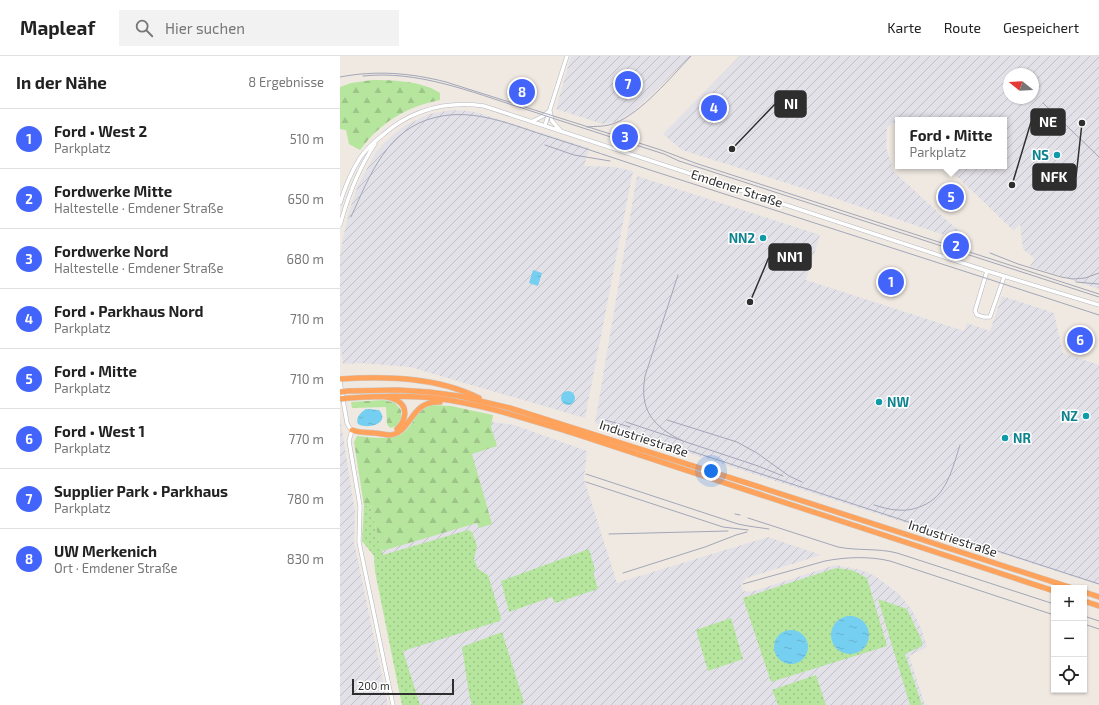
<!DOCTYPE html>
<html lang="de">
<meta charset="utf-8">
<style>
body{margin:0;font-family:"Exo 2",sans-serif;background:#f2f2f2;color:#222}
.controls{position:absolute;right:12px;bottom:12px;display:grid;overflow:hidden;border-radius:0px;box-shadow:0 1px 3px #0004}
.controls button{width:36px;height:36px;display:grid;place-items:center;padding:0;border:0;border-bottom:1px solid #e0e0e0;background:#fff;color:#222;font:20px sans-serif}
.compass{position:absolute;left:663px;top:12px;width:36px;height:36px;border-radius:50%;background:#fff;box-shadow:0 1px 3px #0004;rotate:288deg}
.scale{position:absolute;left:12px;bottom:10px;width:102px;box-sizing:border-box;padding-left:4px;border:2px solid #2e2e2e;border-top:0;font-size:11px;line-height:14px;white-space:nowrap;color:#2e2e2e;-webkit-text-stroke:3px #fff;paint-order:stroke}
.you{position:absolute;left:371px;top:415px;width:14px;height:14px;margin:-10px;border:3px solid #fff;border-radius:50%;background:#1a73e8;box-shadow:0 0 0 6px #1a73e833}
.badge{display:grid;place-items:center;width:26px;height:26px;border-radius:50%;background:#4264fb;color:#fff;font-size:13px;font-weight:700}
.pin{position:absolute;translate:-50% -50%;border:2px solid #fff;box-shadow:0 1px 4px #0006}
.popup{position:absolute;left:555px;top:61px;width:112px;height:52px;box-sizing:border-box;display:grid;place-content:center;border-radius:0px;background:#fff;filter:drop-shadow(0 1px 3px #0005);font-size:13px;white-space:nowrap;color:#767676}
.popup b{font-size:15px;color:#222}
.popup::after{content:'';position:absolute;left:50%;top:100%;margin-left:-8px;border:8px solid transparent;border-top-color:#fff}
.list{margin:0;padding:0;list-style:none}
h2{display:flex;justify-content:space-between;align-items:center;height:52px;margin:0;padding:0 16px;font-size:17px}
h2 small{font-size:13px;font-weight:400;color:#767676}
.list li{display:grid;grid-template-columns:26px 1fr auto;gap:12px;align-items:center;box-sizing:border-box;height:60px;padding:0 16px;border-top:1px solid #e0e0e0}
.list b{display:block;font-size:15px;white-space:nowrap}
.list p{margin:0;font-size:13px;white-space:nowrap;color:#767676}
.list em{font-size:13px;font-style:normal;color:#767676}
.icon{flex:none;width:22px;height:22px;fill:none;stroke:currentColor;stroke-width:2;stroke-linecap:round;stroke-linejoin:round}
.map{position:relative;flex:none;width:759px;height:649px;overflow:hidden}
header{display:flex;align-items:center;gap:24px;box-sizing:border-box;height:56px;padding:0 20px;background:#fff;border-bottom:1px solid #e0e0e0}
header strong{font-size:19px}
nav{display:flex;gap:22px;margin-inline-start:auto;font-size:14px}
.search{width:280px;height:36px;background:#f2f2f2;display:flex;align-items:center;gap:10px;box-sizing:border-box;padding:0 14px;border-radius:0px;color:#767676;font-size:15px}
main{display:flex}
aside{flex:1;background:#fff}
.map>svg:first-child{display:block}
.industrial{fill:url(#industrial-furrows);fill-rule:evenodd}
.grass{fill:url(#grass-dots)}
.forest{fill:url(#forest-firs)}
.water{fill:url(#water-ripples)}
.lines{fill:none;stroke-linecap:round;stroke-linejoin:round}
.minor-casing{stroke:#b4b7c1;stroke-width:4.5}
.highway-casing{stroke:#c9c9c9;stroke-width:6}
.minor{stroke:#fff;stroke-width:3.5}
.highway{stroke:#ffa35c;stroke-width:5}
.tram{stroke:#a3a6b8;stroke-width:1}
.rail{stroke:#a3a6b8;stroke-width:1}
.highway-bridge-casing{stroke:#c9c9c9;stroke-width:6;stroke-linecap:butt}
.highway-bridge{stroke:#ffa35c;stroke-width:5}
.culture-dot{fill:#0f9aa8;stroke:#fff;stroke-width:1.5}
.labels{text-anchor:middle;stroke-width:3;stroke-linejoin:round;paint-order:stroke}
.culture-label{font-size:13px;font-weight:bold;fill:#0d838f;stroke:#fff;text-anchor:end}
.street-label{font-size:13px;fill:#2e2e2e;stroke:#fff}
.leader{fill:none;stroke:#2e2e2e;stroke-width:1.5}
.callout-dot{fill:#2e2e2e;stroke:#fff;stroke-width:1.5}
.callout{fill:#2e2e2e;stroke:#2e2e2e;stroke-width:1.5}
.callout-label{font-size:14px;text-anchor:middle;font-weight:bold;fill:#fff}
</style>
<header>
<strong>Mapleaf</strong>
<div class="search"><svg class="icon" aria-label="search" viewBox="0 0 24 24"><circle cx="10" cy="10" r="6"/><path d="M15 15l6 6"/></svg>Hier suchen</div>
<nav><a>Karte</a><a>Route</a><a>Gespeichert</a></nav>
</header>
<main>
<aside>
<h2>In der Nähe<small>8 Ergebnisse</small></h2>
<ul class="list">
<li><span class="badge">1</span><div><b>Ford • West 2</b><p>Parkplatz</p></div><em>510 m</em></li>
<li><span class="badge">2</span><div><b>Fordwerke Mitte</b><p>Haltestelle · Emdener Straße</p></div><em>650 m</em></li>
<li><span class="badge">3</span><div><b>Fordwerke Nord</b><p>Haltestelle · Emdener Straße</p></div><em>680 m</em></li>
<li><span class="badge">4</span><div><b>Ford • Parkhaus Nord</b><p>Parkplatz</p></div><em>710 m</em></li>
<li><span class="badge">5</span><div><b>Ford • Mitte</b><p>Parkplatz</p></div><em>710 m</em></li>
<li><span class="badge">6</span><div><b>Ford • West 1</b><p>Parkplatz</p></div><em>770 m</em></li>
<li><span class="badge">7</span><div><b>Supplier Park • Parkhaus</b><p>Parkplatz</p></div><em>780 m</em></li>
<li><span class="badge">8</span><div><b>UW Merkenich</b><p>Ort · Emdener Straße</p></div><em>830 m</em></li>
</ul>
</aside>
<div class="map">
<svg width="759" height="649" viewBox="0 0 759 649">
<defs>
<pattern id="industrial-furrows" width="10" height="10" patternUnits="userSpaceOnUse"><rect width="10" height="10" fill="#e3e1e8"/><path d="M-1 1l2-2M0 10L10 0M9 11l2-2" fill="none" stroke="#c3c1c7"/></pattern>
<pattern id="grass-dots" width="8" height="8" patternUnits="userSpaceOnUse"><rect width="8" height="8" fill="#b6e59e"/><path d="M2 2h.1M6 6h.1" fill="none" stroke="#9dc588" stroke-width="1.8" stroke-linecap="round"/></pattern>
<pattern id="forest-firs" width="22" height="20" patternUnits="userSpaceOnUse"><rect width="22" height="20" fill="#b6e59e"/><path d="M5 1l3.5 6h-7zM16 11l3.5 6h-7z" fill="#9dc588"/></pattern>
<pattern id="water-ripples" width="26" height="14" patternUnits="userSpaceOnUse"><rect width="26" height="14" fill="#75cff0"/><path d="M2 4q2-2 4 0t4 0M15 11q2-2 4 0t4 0" fill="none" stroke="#66b2ce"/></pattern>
</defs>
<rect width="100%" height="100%" fill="#efe9e1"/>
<!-- industrial -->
<path class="industrial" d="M231,0H351L293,56L275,66L263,68L216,53Z
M400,0H759V233L690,210L695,203L683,193L680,168L674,175L606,110H664V64H558V71L553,66L547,72L546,92L554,116L611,168L633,185L631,188L488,140L342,94L323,78ZM669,18H693V42H669Z
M111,54L129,55L142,58L249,92L244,110L274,111L293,115L245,362L70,311L21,307L3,308L0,288V201L3,182L10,152L18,129L36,96L44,87L55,77L66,69L79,63L90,58Z
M297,120L480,179L466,224L624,275L627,267L650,275L662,240L714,257L723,297L759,309V529L255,367Z
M96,358L174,369L247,395L244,423L277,527L428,481L481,499L407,522L401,528L403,535L411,536L495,509L521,514L535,520L559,538L572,554L581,572L587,591L569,600L585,649H62L35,515L29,432Z
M0,361L15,456L14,486L48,649H0Z"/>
<!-- grass -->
<path class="grass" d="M30,449L43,499L128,474L132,476L137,490L134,503L138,513L148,519L161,562L160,565L63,595L80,649H62L35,515L34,500L22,485L24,450Z
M249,493L255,514L253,516L258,533L215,547L212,541L169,556L161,525Z
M496,512L512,514L527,522L547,590L431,626L403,542Z
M538,543L567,553L582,585V590L565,598L582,649H570Z
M391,562L403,603L368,615L356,574Z
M162,576L184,646L181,649H132L129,638L122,591Z
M476,619L486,649H438L432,634Z"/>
<!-- forest -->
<path class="forest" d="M32,24C52,24 83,25 100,37V44C66,51 41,66 20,94L9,88L6,74L0,73V31L11,27Z
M44,344L55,347L61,354V363L57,370L50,372L47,368L46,351L12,352L11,346Z
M92,349L111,350L153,359L151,371L157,390L132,398L152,468L139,472L137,467L42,495L30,449L24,450L14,386L17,380C29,381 53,385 63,377C76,366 74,356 92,349Z"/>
<!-- water -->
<path class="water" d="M193,214L202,217L198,230L189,227Z
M221 342a7 7 0 1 1 14 0a7 7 0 1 1-14 0Z
M26,353L39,354C51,367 28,374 18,368C15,362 21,356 26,353Z
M491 579a19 19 0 1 1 38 0a19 19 0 1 1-38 0Z
M434 591a17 17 0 1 1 34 0a17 17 0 1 1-34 0Z"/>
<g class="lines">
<!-- minor casing -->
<g class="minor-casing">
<path id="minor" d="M210,55L212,65L220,74
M193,65L203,60L209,55
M205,69L227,0
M0,147C5,131 11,116 20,102C26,93 35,85 44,78C73,53 107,45 144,50L647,215L759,249
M0,169C8,140 18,113 35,88
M647,215L635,255L637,259L644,261H650L664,221
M0,326L7,367L9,371L12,374L9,385L20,450L19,486L53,649"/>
</g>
<!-- highway casing -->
<g class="highway-casing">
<path id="highway" d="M0,323C46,320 97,321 139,342
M8,335L57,334L89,336L119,340L170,352L407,427L732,532
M46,341C50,342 55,343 58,345C69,352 65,366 57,373
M9,342C38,340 66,339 94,342C143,348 190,364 236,378L714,535
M12,374C19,377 27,376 34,377C39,377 45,379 50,379C72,377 70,344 100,346
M744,536L759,541
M744,545L759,550"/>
</g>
<!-- minor -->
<use href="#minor" class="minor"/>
<!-- highway -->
<use href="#highway" class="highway"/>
<!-- tram -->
<path class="tram" d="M0,21C36,14 71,17 106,26L321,94L355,107L759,238"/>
<!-- rail -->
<path class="rail" d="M23,20C78,14 131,36 182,52C230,68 277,83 324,98L339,105L759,241
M703,47L759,101
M247,71C256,70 266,71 275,67C301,57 331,21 351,0
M205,89L234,99L270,105
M11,161C30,119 47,72 97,61C136,52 174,70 210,81C244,92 277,103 310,114C459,162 609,210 759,259
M650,197L678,208L721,221L733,223L745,222L759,217
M338,219L305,320C299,354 313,371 343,385
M736,226L759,228
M265,364L290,371
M327,364L397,386L417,397L449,420L462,426
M286,366L418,410L443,420
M283,373L759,528
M246,418L398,468L408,470L429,473
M246,426L383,471L408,474
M534,449C541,451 550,454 558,454C566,455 575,453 582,450C607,440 612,413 620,389
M395,458L400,459
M408,462L498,491C518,495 538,492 557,497L714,548
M269,478L388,475
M283,517L365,491L396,479L407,476
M403,528L485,505C506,501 529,500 550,505L714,559
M744,560L759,565
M744,568L759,573"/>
<!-- highway-bridge casing -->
<g class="highway-bridge-casing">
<path id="highway-bridge" d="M0,336L8,335
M0,343L9,342"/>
</g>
<!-- highway-bridge -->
<use href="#highway-bridge" class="highway-bridge"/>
</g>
<!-- markers -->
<g class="culture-dot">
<circle cx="717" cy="99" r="4"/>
<circle cx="423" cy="182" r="4"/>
<circle cx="539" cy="346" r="4"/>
<circle cx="746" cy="360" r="4"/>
<circle cx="665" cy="382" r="4"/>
</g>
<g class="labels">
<!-- culture labels -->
<g class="culture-label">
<text x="709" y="104">NS</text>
<text x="415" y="187">NN2</text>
<text x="547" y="351" text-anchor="start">NW</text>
<text x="738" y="365">NZ</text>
<text x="673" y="387" text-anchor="start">NR</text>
</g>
<!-- street labels -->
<g class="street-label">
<text transform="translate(397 132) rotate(18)" y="5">Emdener Straße</text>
<text transform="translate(304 382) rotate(18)" y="5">Industriestraße</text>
<text transform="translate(613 482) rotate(18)" y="5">Industriestraße</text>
</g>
</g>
<!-- callouts -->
<path class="leader" d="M392 93L435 48M672 129L691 66M742 67L736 121M410 246L429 201"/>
<g class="callout-dot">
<circle cx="392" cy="93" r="4"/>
<circle cx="672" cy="129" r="4"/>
<circle cx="742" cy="67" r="4"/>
<circle cx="410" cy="246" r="4"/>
</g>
<g class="callout">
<rect x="435" y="35" width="31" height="26" rx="4"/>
<rect x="691" y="53" width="34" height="26" rx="4"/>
<rect x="693" y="108" width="43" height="26" rx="4"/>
<rect x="429" y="188" width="42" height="26" rx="4"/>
</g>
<g class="callout-label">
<text x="451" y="53">NI</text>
<text x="708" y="71">NE</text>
<text x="714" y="126">NFK</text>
<text x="450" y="206">NN1</text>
</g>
</svg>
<div class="controls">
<button>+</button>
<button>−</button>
<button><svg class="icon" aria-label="locate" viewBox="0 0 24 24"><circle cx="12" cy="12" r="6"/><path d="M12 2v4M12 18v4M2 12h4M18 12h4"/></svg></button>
</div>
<svg class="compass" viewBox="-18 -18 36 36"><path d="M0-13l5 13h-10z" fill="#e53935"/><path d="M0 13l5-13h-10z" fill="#767676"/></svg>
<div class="scale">200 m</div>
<div class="you"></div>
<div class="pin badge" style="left:551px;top:226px">1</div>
<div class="pin badge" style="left:616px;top:190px">2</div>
<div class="pin badge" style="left:285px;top:81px">3</div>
<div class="pin badge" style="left:374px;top:52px">4</div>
<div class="pin badge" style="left:611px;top:141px">5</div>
<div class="popup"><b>Ford • Mitte</b>Parkplatz</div>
<div class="pin badge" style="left:740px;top:284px">6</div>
<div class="pin badge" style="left:288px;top:28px">7</div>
<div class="pin badge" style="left:182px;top:36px">8</div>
</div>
</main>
